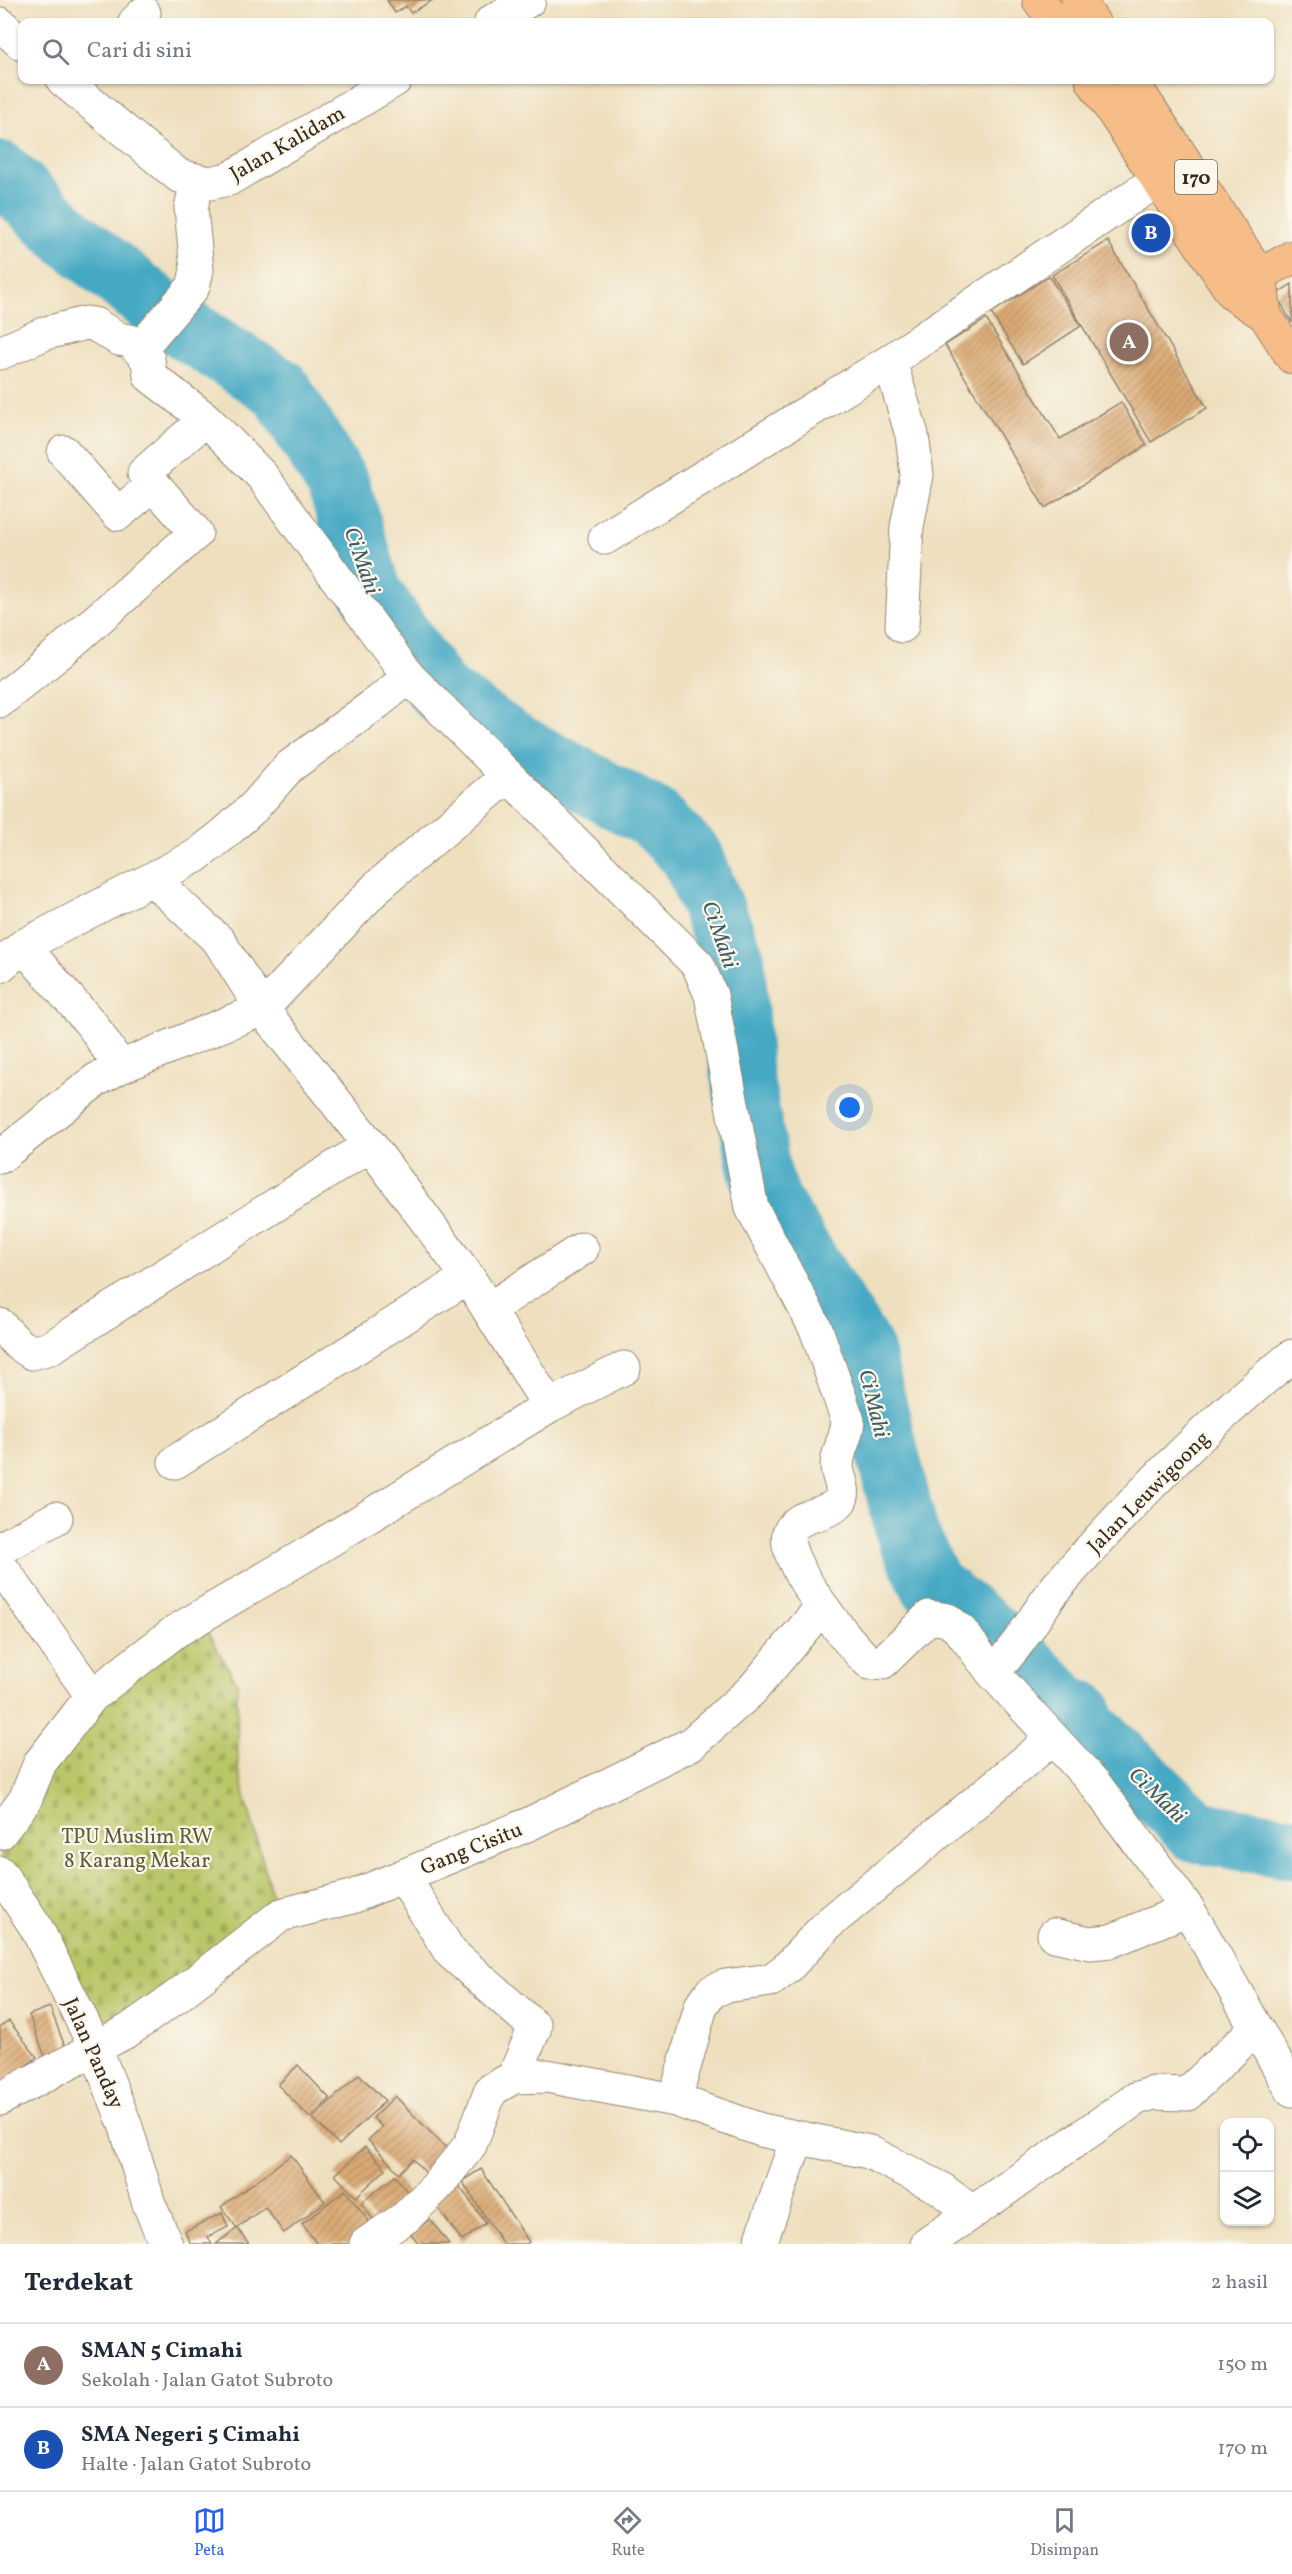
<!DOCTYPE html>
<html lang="id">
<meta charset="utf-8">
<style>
body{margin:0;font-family:Vollkorn,serif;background:#f2f2f3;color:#1f2937}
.controls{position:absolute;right:18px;bottom:18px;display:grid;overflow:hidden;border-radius:12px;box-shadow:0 2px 4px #0004}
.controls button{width:54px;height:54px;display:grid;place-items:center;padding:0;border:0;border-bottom:2px solid #e0e1e3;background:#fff;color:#1f2937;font:30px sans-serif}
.you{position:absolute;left:850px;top:1108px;width:21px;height:21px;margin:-15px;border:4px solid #fff;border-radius:50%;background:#1a73e8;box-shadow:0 0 0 9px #1a73e833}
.badge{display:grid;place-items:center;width:39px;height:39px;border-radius:50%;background:#2563eb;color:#fff;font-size:20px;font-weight:700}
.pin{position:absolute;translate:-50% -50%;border:3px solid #fff;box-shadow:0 2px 6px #0006}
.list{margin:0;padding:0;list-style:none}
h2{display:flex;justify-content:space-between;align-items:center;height:78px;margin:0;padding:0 24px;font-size:26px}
h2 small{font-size:20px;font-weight:400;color:#747a83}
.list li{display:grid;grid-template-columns:39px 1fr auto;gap:18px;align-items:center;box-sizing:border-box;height:84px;padding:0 24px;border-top:2px solid #e0e1e3}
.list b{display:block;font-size:22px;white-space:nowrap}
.list p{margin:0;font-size:20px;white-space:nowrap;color:#747a83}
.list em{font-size:20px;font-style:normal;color:#747a83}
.icon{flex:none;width:33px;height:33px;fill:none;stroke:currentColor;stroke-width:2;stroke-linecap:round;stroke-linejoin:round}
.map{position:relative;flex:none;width:1292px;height:2244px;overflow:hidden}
.search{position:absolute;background:#fff;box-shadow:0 2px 4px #0004;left:18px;right:18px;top:18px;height:66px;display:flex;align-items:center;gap:15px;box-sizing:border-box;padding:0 21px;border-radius:12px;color:#747a83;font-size:22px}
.sheet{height:246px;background:#fff}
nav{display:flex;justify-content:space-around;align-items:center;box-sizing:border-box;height:84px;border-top:2px solid #e0e1e3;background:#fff;font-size:16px;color:#747a83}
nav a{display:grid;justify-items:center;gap:3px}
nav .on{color:#2563eb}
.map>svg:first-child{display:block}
.cemetery{fill:url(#cemetery-stones);stroke:#7a7842;stroke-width:1.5}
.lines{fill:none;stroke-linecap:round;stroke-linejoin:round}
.river{stroke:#44a9c4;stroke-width:63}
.building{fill:url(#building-hatch)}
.minor-casing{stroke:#94846e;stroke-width:35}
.major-casing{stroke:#94846e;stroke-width:35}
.minor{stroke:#fff;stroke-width:33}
.major{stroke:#f7bd88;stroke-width:33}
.labels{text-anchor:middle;stroke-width:4.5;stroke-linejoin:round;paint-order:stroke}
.shield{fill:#fbf7ec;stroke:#75685c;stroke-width:1.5}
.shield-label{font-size:20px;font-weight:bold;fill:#3b2a1e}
.street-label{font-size:21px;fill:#3b2a1e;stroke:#fbf7ec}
.park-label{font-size:21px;fill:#615934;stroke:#fbf7ec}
.water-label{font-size:22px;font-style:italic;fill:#3f5d60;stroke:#fbf7ec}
</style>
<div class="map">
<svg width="1292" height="2244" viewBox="0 0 1292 2244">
<defs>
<pattern id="cemetery-stones" width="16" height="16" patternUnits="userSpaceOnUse" patternTransform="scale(1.5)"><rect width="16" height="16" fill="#b9c667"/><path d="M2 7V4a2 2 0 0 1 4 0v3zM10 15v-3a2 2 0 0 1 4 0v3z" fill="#a0aa59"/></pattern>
<pattern id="building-hatch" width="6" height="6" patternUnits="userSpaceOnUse" patternTransform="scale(1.5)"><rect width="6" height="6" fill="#dbaa74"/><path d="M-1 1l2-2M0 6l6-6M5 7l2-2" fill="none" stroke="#b38b5f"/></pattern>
</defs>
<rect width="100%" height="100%" fill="#fbf7ec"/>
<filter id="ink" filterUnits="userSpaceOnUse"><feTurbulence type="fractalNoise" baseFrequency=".0167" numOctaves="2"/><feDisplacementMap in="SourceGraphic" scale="12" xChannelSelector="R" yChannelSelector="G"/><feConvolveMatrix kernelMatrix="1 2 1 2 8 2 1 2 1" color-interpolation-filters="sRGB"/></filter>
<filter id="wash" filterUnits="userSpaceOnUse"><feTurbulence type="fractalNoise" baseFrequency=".008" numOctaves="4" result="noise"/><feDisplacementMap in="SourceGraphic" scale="24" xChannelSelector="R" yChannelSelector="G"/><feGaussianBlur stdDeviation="1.35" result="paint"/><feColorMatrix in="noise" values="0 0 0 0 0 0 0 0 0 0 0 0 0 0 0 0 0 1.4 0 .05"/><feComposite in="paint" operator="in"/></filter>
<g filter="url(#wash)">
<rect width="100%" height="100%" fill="#eedfbe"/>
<!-- cemetery -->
<path class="cemetery" d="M207,1632L237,1683L238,1769L276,1911L102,2038L46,1923L0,1856V1840L95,1700L182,1644Z"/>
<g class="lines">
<!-- river -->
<path class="river" d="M0,172L66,234L178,324L280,389L339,486L371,593L439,692L513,743L655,819L692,856L734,961L741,1072L760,1173L771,1203L862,1349L907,1533L932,1586L1004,1644L1070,1710L1082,1712L1084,1724L1197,1832L1292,1848"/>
</g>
<g id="blocks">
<!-- building -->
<path class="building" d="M387,0H433L411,13L406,6L395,13Z
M1108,241L1207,408L1151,442L1052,275Z
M1049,276L1081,326L1023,364L991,313Z
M1292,284V323L1276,294Z
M986,319L1060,439L1121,402L1147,445L1045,508L945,345Z
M50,2007L67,2052L46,2059L29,2015Z
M9,2021L37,2057L0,2086V2027Z
M298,2065L330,2099L310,2118L278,2085Z
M359,2074L385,2101L339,2145L313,2118Z
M395,2096L449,2151L426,2173L413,2159L399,2173L368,2140L382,2127L373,2118Z
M365,2147L386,2169L356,2197L335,2175Z
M291,2155L325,2202L284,2233L265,2207L237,2228L249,2244H216L237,2228L221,2207Z
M481,2169L529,2242L526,2244H503L462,2181Z
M395,2176L413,2199L378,2226L361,2203Z
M454,2179L486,2223L462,2241L430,2197Z
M345,2190L372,2225L348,2244H317L302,2224Z
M222,2213L228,2227L208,2237L212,2244H191L185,2231Z
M430,2219L449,2244H418L411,2234Z"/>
</g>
</g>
<g filter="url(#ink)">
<use href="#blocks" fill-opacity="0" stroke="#94846e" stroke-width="1.5"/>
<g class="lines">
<!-- minor casing -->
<g class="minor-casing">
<path id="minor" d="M135,22L144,13
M491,22L529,0
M0,24L22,44
M63,80L179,176L210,183L229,179L395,80
M139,350L193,287L197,270L191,208L197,181
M0,353L46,333L86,323L94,324L119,339L130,341L148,359L150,376L206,419L262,476L409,677L698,965L711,995L752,1208L816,1329L848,1421C847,1437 837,1451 837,1466C837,1476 847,1491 840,1501C827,1517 800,1512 790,1531C776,1555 850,1646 870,1663L883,1662L929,1617L948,1620L961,1631L992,1672L1095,1784L1188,1909L1292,2090
M890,361L912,435L917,475L907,527L902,626
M64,452L118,514L154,484
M605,538L890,361L1159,179
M0,701L58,654L196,533L144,473L206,419
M153,880L219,941L262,1009L370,1145L468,1277L549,1406
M23,946L93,1026L120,1067
M0,966L23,946L196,856L223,835L254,807L289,767L378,702L409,677
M0,1157L96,1080L120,1067L262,1009L378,886L508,776
M489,1309L582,1249
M0,1325L17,1343L32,1353L50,1348L370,1145
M175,1462L468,1277
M0,1549L56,1518
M0,1565L92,1696
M992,1672C1021,1646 1036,1611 1061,1582C1131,1502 1209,1422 1292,1356
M0,1833L25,1800L40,1763L92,1696L176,1631L312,1551L549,1406L624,1368
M0,1873L36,1927L95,2047L126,2127L149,2204L166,2244
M1054,1935L1090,1943L1111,1941L1188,1909
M514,2077L547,2076L675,2100L761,2130L869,2152L940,2188L972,2212
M0,2099L129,2030L176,1997L281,1915L352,1897L529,1824L691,1744L752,1690L821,1608
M675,2100L701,2006L711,1992L725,1986L771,1980L786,1969L828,1924L1053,1738
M761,2241L797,2139
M366,2244L406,2217L436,2187L470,2145L491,2090L514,2077L535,2027L450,1952L403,1876
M927,2244L1137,2098L1154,2093L1187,2094L1256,2028"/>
</g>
<!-- major casing -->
<g class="major-casing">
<path id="major" d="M1039,0L1055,22
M1078,0L1093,22
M1092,80L1233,294L1265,315L1292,357
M1131,80L1260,275L1265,315
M1260,275L1292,257"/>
</g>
<!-- minor -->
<use href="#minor" class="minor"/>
<!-- major -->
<use href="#major" class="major"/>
</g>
</g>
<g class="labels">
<!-- shield labels -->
<rect class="shield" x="1175" y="160" width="42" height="34" rx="4.5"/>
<g class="shield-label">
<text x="1196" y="184">170</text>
</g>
<!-- street labels -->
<g class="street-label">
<text transform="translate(287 143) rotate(-30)" y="7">Jalan Kalidam</text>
<text transform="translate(1148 1492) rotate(-45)" y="7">Jalan Leuwigoong</text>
<text transform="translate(471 1848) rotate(-22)" y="7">Gang Cisitu</text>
<text transform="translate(94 2053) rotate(66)" y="7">Jalan Panday</text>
</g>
<!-- park labels -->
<g class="park-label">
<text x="137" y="1843">TPU Muslim RW<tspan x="137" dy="24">8 Karang Mekar</tspan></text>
</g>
<!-- water labels -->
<g class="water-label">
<text transform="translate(363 560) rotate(71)" y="8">Ci Mahi</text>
<text transform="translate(721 934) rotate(71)" y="8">Ci Mahi</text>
<text transform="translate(875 1403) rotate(76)" y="8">Ci Mahi</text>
<text transform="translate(1158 1794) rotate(44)" y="8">Ci Mahi</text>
</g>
</g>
</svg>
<div class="controls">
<button><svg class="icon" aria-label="locate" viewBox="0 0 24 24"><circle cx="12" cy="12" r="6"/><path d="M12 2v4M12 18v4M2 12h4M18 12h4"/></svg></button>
<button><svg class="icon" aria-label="layers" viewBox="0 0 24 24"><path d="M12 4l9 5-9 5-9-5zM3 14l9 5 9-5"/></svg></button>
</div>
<div class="you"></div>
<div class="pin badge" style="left:1129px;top:342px;background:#8d6e63">A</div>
<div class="pin badge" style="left:1151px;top:233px;background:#1a4fb4">B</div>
<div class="search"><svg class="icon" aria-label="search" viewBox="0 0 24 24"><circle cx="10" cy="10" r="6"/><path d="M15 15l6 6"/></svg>Cari di sini</div>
</div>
<section class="sheet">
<h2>Terdekat<small>2 hasil</small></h2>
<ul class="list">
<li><span class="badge" style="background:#8d6e63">A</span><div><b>SMAN 5 Cimahi</b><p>Sekolah · Jalan Gatot Subroto</p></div><em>150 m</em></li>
<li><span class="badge" style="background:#1a4fb4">B</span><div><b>SMA Negeri 5 Cimahi</b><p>Halte · Jalan Gatot Subroto</p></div><em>170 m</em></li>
</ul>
</section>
<nav>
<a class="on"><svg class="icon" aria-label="map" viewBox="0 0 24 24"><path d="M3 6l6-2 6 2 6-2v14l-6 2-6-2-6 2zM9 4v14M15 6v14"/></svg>Peta</a>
<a><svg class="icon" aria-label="directions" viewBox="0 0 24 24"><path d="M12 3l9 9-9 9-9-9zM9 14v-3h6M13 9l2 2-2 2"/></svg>Rute</a>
<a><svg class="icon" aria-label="saved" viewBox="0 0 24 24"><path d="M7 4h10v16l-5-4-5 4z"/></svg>Disimpan</a>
</nav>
